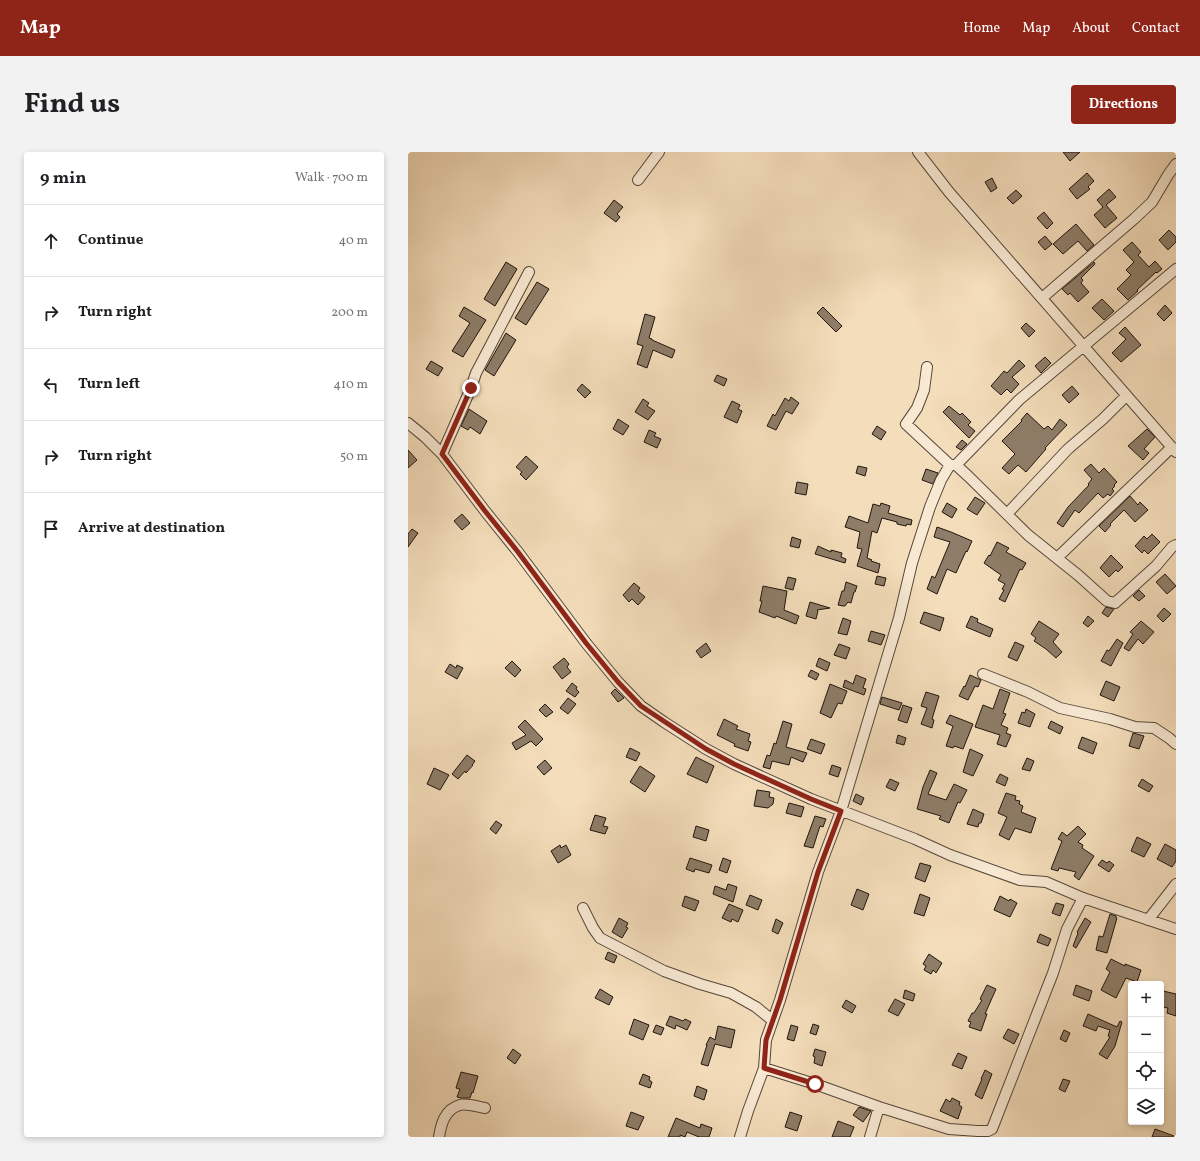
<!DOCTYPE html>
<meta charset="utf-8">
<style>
body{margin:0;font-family:Vollkorn,serif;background:#f2f2f2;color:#202124}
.controls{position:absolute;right:12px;bottom:12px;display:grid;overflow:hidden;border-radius:4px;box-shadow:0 2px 6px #0003}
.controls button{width:36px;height:36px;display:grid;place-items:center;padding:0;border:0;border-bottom:1px solid #e0e0e0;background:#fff;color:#202124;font:20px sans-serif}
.stop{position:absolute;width:12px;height:12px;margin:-9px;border:3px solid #8f2418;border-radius:50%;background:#fff}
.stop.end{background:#8f2418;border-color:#fff;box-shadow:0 1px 4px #0008}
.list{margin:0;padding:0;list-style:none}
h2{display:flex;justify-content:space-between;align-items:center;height:52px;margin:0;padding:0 16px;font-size:17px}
h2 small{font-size:13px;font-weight:400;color:#757577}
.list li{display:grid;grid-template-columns:26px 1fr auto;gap:12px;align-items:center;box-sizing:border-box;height:72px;padding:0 16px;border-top:1px solid #e0e0e0}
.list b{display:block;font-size:15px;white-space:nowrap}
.list em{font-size:13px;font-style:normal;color:#757577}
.icon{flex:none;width:22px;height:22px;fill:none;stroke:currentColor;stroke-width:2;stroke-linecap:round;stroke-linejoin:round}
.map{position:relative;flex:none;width:768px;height:985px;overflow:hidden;border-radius:4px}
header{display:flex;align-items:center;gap:24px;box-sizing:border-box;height:56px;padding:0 20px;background:#8f2418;color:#fff}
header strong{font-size:19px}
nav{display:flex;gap:22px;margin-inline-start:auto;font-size:14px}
.intro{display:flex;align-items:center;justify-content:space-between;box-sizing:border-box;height:96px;padding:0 24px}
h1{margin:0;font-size:28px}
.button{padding:10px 18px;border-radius:4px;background:#8f2418;color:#fff;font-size:14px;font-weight:700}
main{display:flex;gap:24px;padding:0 24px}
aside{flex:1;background:#fff;border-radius:4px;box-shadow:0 2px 6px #0003}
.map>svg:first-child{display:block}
.building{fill:#8e7d68;stroke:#20150e}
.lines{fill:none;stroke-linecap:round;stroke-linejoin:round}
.minor-casing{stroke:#554739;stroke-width:12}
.minor{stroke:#f8e9d3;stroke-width:10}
.route{stroke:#8f2418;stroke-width:5}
</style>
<header>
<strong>Map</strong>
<nav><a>Home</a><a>Map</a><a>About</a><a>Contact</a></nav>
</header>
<div class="intro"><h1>Find us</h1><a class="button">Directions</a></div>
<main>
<aside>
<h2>9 min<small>Walk · 700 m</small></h2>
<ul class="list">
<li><svg class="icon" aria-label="ahead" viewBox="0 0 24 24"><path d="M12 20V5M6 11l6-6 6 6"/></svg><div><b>Continue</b></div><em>40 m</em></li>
<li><svg class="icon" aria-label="right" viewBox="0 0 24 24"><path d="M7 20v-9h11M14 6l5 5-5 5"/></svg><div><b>Turn right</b></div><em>200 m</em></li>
<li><svg class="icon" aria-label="left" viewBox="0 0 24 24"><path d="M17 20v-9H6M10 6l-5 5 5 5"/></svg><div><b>Turn left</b></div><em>410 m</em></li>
<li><svg class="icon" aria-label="right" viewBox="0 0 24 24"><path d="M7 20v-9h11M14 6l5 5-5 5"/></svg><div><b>Turn right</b></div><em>50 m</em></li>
<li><svg class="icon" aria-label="arrive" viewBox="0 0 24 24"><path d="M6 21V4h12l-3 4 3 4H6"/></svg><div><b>Arrive at destination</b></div></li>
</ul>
</aside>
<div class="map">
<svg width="768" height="985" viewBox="0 0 768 985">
<rect width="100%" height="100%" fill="#f4ddbb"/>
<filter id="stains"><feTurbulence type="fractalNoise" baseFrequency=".005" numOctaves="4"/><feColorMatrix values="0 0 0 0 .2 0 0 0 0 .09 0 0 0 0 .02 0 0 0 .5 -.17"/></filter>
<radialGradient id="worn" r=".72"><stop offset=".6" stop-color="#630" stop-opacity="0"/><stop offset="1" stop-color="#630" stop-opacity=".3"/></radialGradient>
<!-- building -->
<path class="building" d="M655,0H672L662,9Z
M679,21L686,29L680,35L682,37L669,47L661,37Z
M584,26L589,36L583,40L577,30Z
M701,37L708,45L698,53L709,66L697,76L686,63L695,55L689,48Z
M608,38L614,44L605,52L599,46Z
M206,48L215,55L209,62L212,65L208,70L196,61Z
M636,60L645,71L639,77L629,66Z
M668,72L686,93L679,99L670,89L655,102L645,92Z
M761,78L768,85V90L760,98L751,88Z
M637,84L644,92L637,98L630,90Z
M724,90L733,100L730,103L741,115L747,109L754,117L749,121L748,120L729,138L730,139L720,148L709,137L723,123L718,118L726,110L715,98Z
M98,110L109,117L87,154L76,147Z
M686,110L687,112L673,126L675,128L673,131L681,140L670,150L662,141L660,143L654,137Z
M129,130L141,137L118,173L107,166Z
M694,147L706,159L696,168L684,156Z
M757,153L764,161L756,169L749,162Z
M56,155L78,168L55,205L44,199L62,171L51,164Z
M415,155L434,174L428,180L409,161Z
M237,162L247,165L241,186L244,187V188L267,198L264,206L245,198L239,216L229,212L235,194L229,192Z
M618,171L627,179L621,185L613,176Z
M717,175L733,193L713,210L704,201L718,187L711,181Z
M98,181L108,188L86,224L77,218Z
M637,205L643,211L633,221L627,214Z
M611,208L617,214L604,225L611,232L603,241L599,237L593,243L583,234L596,219L599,221Z
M23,209L35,216L30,224L18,217Z
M309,223L319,227L316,234L306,229Z
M174,232L183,240L177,246L169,238Z
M664,234L671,242L661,251L654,243Z
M383,245L391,251L384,262L378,259L368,278L359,274L365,262L367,264L377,246L381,249Z
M235,247L241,251L239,254L247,259L240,268L227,260Z
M324,249L332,253L330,257L334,259L329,271L316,265Z
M541,254L552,263L554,261L563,270L560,273L567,279L561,286L535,260Z
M61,257L79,269L72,282L62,275L60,278L53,274Z
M619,261L636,277L640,274L644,278L652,267L659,273L637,296L638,297L618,320L610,313L601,322L594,316L607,302L594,289L614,269L613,268Z
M210,267L221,274L215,283L205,277Z
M469,274L478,280L473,288L464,282Z
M739,277L747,285L736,297L741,301L735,308L720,294Z
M241,278L248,281L246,284L253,287L249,296L236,290Z
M554,288L559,292L553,298L548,295Z
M0,298L9,308L0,316Z
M118,304L130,315L118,328L112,322L114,320L108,315Z
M683,312L691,321L696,316L709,330L706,333L707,334L704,337L706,339L702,344L700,342L695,346L690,341L671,361L667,358L655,375L649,371L660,355L681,333L680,332L684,327L676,318Z
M450,314L459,316L457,324L448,321Z
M518,317L530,321L525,332L514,328Z
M389,330L400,332L398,343L387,341Z
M722,344L730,353L732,350L740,358L727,370L716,358L702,372L703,373L697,380L691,374Z
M567,345L577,351L569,363L559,357Z
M473,351L482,354L480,361L504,368L503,373L499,372L498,374L489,372V370L474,366L469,381L464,379L459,406L464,408L463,409L472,412L470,421L449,414L454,397L449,396L452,380L437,375L441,364L460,371L465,352L472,354Z
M539,351L549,357L544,366L534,360Z
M54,362L62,371L54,378L46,369Z
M529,375L543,380L564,389L559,400L558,399L548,421L539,417L529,442L519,437L524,424L527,426L542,390L526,385Z
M4,377L10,381L0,395V382Z
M744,382L752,390L740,402L736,398L734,401L727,394L736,384L739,387Z
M384,385L393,388L391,396L382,394Z
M589,390L601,396L598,400L618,411L614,418L612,417L597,450L591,447L596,438L594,437L597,432L590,428L593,423L576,411L581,403L582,404Z
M410,394L423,400V398L434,401L433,405L438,407L437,411L407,402Z
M703,403L715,415L710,420L708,418L701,425L692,416Z
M757,422L768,434L759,442L748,430Z
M469,424L478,426L476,434L467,432Z
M380,425L388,427L385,438L377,436Z
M438,430L449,434L447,440H446L443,451L440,450L437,454H435L430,453L434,439H436Z
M226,431L232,436L230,439L237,445L230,453L224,447L221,450L215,443Z
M355,434L379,439L376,458L391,464L388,472L368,464L367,466L351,460L354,449H352Z
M731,438L737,444L731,449L725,444Z
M402,450L422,456L409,458L410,459L408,467L398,464Z
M698,455L706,457L700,465L694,461Z
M756,456L763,462L755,470L749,464Z
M516,460L536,466L532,479L512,471Z
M563,464L570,467L569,470L585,477L582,485L558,475Z
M680,464L686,469L680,475L675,471Z
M435,466L443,469L439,483L430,481Z
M631,469L651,482L645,490L654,500L648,506L638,497L626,489L628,486L623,482Z
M733,469L746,480L735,492L730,487L721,499L716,496L725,482L722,480Z
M463,479L477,483L473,493L460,489Z
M709,487L715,491L703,514L693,509L699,498L701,499Z
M607,490L616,494L609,509L600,505Z
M298,491L303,499L293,506L288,499Z
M431,492L442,496L438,507L426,503Z
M156,506L161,512L159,515L163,520L154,527L145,515Z
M411,506L422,511L419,519L408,514Z
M104,509L113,518L107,525L97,516Z
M42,512L48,516L49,513L55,516L49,527L37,520Z
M403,518L411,522L408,528L400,524Z
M448,523L458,527L455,536L458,537L456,543L435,535L437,528L445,532Z
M562,523L573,528L570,535L567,534L560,548L551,544L556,534L557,535Z
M698,529L712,535L706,549L692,543Z
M164,531L169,535L168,537L171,540L167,545L158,539Z
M422,532L439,539L434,552L430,551L423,566L412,561Z
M207,537L216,546L210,550L203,541Z
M592,537L602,541L595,561L598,562L593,573L600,576L598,581L603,583L598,595L589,592L592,583L567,575L575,553L585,557Z
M518,540L531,544L524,567L526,568L524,576L513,572L519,556L513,554Z
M474,545L494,551L491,558L472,552Z
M160,546L168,552L160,562L152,556Z
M137,552L145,560L138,565L131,558Z
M495,553L504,556L499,571L490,568Z
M618,557L627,562L622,575L610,571L614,560L617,561Z
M542,563L565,572L555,597L546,594L545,596L538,594L545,574L538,571Z
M316,567L330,574L328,577L342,582L340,589L343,590L340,599L326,594L327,592L309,583Z
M117,568L135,587L128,594L123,589L108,598L104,591L118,583L110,575Z
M375,569L384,572L378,595L399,601L395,610L383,605L381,613L364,609L362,617L355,615L359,603L362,604L366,591L368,592Z
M643,569L655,575L652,582L640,576Z
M725,581L736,584L731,597L721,594Z
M490,583L498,586L496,593L488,591Z
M674,585L689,591L685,602L670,596Z
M403,587L417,592L413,602L399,597Z
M222,596L232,601L228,609L218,605Z
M562,597L575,603L565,624L555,620Z
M59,603L67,609L64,613H65L58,621L57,619L50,627L44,622Z
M288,605L306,614L299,631L279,622Z
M619,606L626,609L622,619L614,617Z
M137,608L144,616L136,623L129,615Z
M424,613L433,616L430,625L421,622Z
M232,614L247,624L237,640L222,630Z
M26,616L41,623L32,638L19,632Z
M522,618L529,621L520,642L538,648L546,632L559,638L552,651L550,650L541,671L531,667L533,664L509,657L515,635Z
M592,622L600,626L597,634L588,630Z
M482,627L491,631L487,639L478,635Z
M734,627L745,634L741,640L730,634Z
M349,638L362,640L361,645L366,646L365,652L360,656L346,654Z
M598,641L608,644L607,648L612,649L611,652L615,654L613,660L628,666L623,681L607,676L601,688L591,683L599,665L590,661Z
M448,642L456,646L453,653L445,649Z
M381,651L396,655L393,665L378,661Z
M565,657L576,662L573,671H571L570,675L559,672Z
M187,663L198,666L195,674L200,675L197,682L182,678Z
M407,664L418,667L415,675L412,674L405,696L396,694Z
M88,669L94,673L88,682L82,677Z
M288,674L301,678L298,689L285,685Z
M670,674L678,682L670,690L675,693L674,696L686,704L671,728L666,724L668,720L651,716L650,719L643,717L654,689L650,687L654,680L659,684Z
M729,685L743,692L736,705L723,699Z
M757,692L768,698V709L764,715L749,707Z
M152,693L153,696L158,693L163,703L150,711L143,699Z
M282,706L304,713L301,721L287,717L286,720L278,717Z
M315,706L323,709L319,721L311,718Z
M694,708L699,711L701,709L706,713L701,720L690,713Z
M512,711L523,714L517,730L507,726Z
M320,732L329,735L325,750L305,742L307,734L318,738Z
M449,737L461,742L455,758L443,753Z
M512,742L522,746L516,764L506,761Z
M342,743L354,748L350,758L338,753Z
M277,744L291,749L287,759L274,754Z
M592,744L601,749L602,747L609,751L602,765L586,758Z
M648,751L656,753L652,764L644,761Z
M321,752L335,758L330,770L324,767L323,770L314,766Z
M702,762L708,764V766H709L699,801L688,798L691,784L695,785Z
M211,766L220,771L218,775L220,776L214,786L204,780Z
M677,766L683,770L668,796L665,794L670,781L669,780Z
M368,767L375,771L370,782L364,779Z
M632,782L643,787L640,794L629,790Z
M200,800L209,804L206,811L197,807Z
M521,802L534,811L528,821L525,818L523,822L516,818L518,814L515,812Z
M703,807L717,814V812L733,818L729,830L718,826L708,846L693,838L702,820L698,817Z
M579,833L588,837L577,862H579L573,879L561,875L563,870L560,869L564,861H566L574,848L572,847Z
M668,833L684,839L681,849L665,843Z
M192,837L205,845L201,853L187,846Z
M497,838L507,842L505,849L495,846Z
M755,839L768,842V864L759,861L760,856L753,855V842L754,843Z
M487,847L497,852L490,864L480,859Z
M438,848L448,854L444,861L434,855Z
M680,862L709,875L712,869L714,870L707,894L699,907L691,902L702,885L700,884L702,878L690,874L688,879L675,874Z
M262,864L275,869L277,867L283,870L279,878L268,873L267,877L258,873Z
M226,867L241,873L235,888L221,882Z
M405,872L411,874L408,883L402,881Z
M248,873L256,876L253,883L245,880Z
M383,873L390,875L386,889L379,887Z
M310,874L327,878L323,896L307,892L300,914L293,912L299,893H298L302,885L307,888Z
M600,877L611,882L606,892L595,886Z
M656,878L662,881L658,890L652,887Z
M105,897L113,903L107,912L99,906Z
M407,897L418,900L414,914L406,911L407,905L405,904Z
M550,901L559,905L554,917L544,913Z
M577,918L584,922L574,947L567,943L574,927H573Z
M53,920L70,924L65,941L64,940L62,946H53L49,945L52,937L48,936Z
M235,922L242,925L241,928L244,930L242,936L231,932Z
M655,927L662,929L657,940L651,937Z
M289,934L299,938L296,948L286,944Z
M544,946L552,950L551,953L554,955L550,967L532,959L538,947L542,950Z
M451,955L463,959L455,970L445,963Z
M223,960L236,965L230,978L218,974Z
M382,960L394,964L389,979L377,975Z
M268,966L292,976L293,972L304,976L301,985H291L279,980L277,985L272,983V985H260Z
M430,969L446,975L442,985H424Z
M747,977L766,984V985H744Z"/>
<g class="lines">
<!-- minor casing -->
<g class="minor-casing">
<path id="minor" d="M510,0L541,40L768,300
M230,28L251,0
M634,146L726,67L744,50L760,23L768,12
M519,215L516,238L509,256L498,272L542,313
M0,271L17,285L34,302L77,359L110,400L178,491L210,530L233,554L256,570L298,597L326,612L403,647L507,687L542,703L612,728L638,730L675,746L768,777
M34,302L63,236L68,221L121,120
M548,313L560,324L620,383L670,423L699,449L707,451L748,414L764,395L768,393
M599,362L660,297L695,267L718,244
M649,406L764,295
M575,522L620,540L652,556L702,567L727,575L746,576L761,586L768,592
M175,756L185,776L192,786L256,819L292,832L323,841L348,855L364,868
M740,768L768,732
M356,916L407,932L471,955L541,977L570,979H580L584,977L645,821L659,777L675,746
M31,985C33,972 37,957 52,953C57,951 71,955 77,956
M332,985L340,959L356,916L358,888L372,848L410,720L433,659L491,466L504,411L522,355L533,328L542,313H548L611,248L768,117
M462,985L471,955"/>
</g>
<!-- minor -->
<use href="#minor" class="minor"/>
</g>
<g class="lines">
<!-- route -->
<path class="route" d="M63,236L34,302L77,359L110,400L178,491L210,530L233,554L298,597L326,612L403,647L433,659L410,720L372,848L358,888L356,916L407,932"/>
</g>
<rect width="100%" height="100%" filter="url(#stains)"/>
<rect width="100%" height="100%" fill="url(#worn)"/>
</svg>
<div class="controls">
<button>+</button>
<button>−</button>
<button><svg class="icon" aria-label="locate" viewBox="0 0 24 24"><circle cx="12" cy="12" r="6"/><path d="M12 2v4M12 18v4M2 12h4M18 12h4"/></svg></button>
<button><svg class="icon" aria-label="layers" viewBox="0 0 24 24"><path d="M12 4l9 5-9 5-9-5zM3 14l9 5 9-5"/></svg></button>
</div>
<div class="stop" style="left:407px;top:932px"></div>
<div class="stop end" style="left:63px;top:236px"></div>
</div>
</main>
